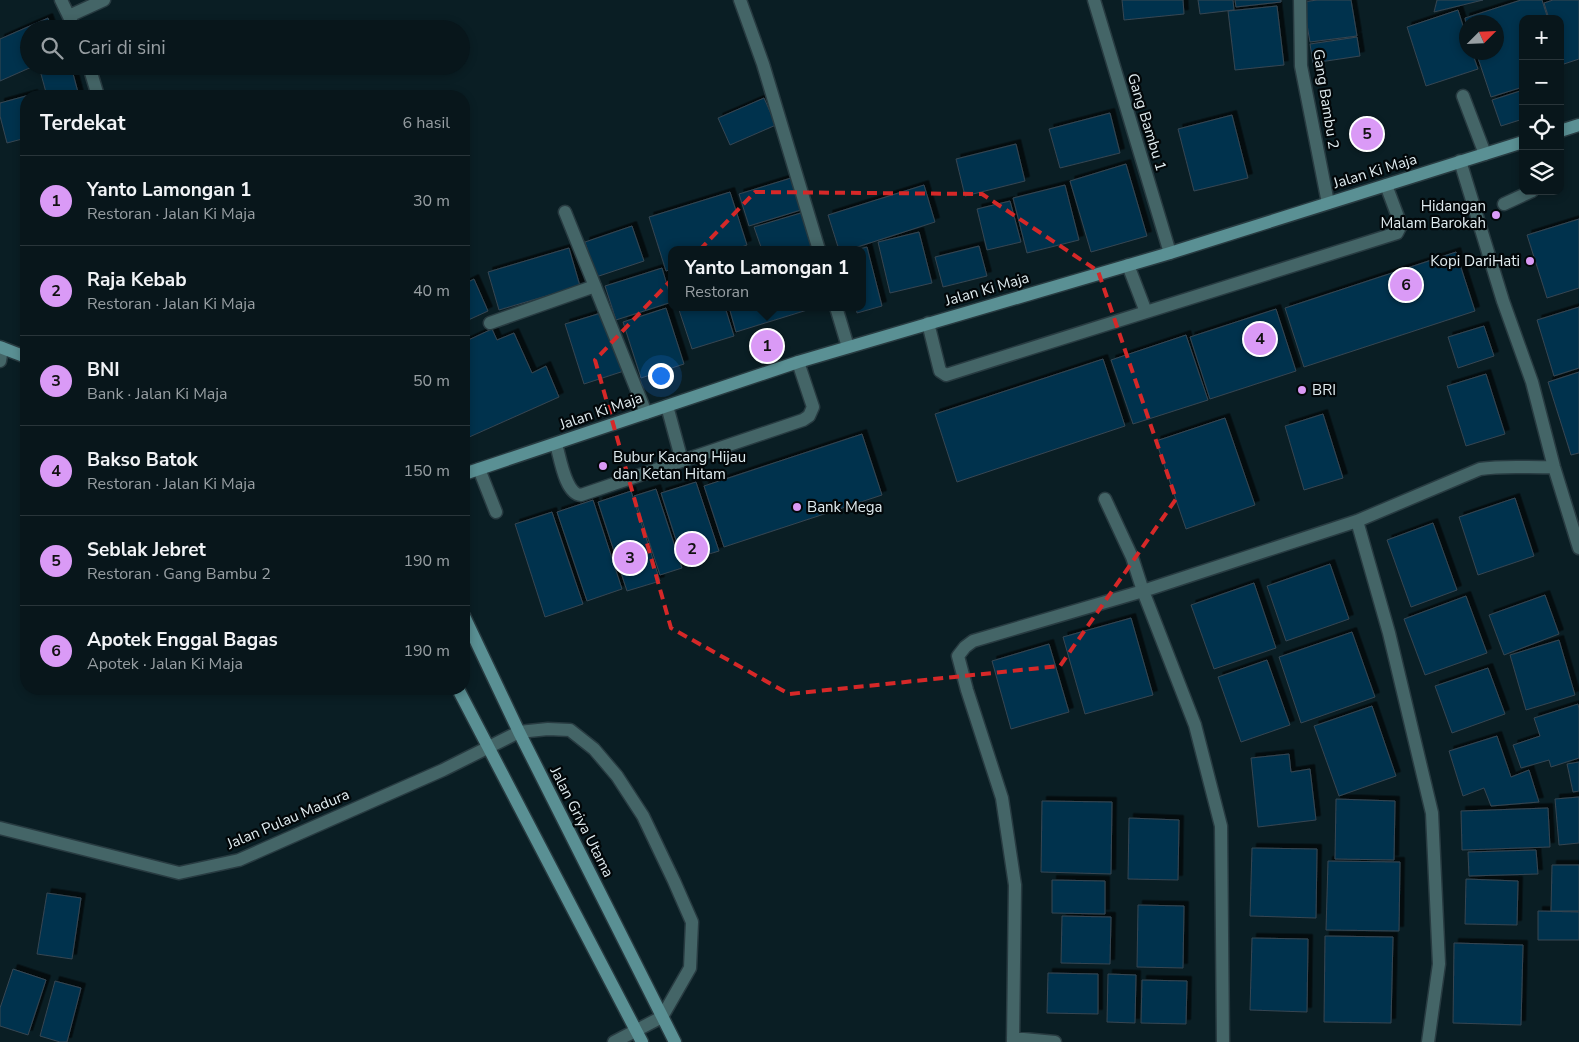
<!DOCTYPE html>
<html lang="id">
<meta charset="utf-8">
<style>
body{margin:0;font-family:"Nunito Sans",sans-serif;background:#162328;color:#f1f3f6}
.controls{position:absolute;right:15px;top:15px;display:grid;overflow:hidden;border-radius:10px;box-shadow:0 2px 8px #0003}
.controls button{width:45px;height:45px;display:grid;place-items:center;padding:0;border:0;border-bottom:1px solid #29353a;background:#08161b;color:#f1f3f6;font:25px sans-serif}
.compass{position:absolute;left:1459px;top:15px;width:45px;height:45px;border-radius:50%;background:#08161b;box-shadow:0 2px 8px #0003;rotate:66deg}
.you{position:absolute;left:660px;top:375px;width:18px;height:18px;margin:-12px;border:4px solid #fff;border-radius:50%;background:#1a73e8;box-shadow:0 0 0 8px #1a73e833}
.badge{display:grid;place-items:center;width:32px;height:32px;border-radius:50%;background:#da9af6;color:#111;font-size:16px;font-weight:700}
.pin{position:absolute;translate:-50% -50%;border:2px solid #fff;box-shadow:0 1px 5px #0006}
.popup{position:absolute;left:668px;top:246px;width:198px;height:65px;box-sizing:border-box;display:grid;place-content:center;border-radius:10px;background:#08161b;filter:drop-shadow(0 1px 4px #0005);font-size:16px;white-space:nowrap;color:#989fa3}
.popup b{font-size:19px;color:#f1f3f6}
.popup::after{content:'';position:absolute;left:50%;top:100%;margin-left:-10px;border:10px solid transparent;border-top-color:#08161b}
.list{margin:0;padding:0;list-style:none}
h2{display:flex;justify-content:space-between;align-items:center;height:65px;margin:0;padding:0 20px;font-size:21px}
h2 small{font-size:16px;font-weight:400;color:#989fa3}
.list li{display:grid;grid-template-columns:32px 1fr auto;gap:15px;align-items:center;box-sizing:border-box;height:90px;padding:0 20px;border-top:1px solid #29353a}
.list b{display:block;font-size:19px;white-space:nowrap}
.list p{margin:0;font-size:16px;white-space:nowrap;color:#989fa3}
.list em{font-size:16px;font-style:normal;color:#989fa3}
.icon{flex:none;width:28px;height:28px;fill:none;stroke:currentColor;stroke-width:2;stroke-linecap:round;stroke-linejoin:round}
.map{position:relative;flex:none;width:1579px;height:1042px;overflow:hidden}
.search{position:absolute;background:#08161b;box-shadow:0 2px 8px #0003;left:20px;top:20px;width:450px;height:55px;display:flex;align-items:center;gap:12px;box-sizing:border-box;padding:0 18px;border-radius:28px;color:#989fa3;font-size:19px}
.panel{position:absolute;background:#08161b;box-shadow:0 2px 8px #0003;left:20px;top:90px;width:450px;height:605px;border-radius:20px}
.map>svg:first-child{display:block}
.building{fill:#03324d;stroke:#364652;filter:url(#shadow)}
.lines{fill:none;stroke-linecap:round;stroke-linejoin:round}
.lane-casing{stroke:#283b41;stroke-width:15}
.street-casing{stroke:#283b41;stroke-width:15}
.secondary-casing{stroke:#283b41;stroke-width:15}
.lane{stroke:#446567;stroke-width:12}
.street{stroke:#446567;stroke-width:12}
.secondary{stroke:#5a9094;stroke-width:12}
.marked{fill:none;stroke:#d62828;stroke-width:4;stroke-dasharray:10 6;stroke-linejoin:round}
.poi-dot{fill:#da9af6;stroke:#020709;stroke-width:2}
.labels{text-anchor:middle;stroke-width:4.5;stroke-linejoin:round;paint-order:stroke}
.street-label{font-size:15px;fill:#e0ecf0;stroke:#020709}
.poi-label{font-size:15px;fill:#e0ecf0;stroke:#020709;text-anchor:start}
</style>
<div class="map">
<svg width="1579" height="1042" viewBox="0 0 1579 1042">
<defs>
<filter id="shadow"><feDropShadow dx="4.5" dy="-4.5" stdDeviation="0" flood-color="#0009"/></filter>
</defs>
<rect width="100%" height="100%" fill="#0a1e24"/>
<!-- building -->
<path class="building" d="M1122,0H1183L1184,14L1124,20Z
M1198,0H1233L1234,10L1200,14Z
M1235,0H1281V2L1236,7Z
M1317,0H1351L1357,36L1310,42L1303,2Z
M1437,0H1483L1434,12Z
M1521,0H1542L1548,19H1523V87L1491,97L1476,52H1496V22H1466V24L1465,18Z
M1553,0H1579V59L1564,64L1560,54V19H1549L1544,3Z
M1277,6L1284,65L1235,70L1228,11Z
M1458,10L1466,35V52H1472L1478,69L1426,86L1407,27Z
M48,18L52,29H29V66H34L0,81V39Z
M1357,37L1360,56L1313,63L1310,44Z
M71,66L79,96H47L41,74Z
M1523,90V119L1501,126L1492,100Z
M33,94L34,96H26V138L7,143L0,116V103Z
M764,98L776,125L730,145L718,118Z
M1110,113L1120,153L1060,168L1049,129Z
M1232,115L1248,178L1194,191L1178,129Z
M1016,144L1025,181L965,196L956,159Z
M1126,164L1147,236L1091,252L1070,181Z
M791,178L801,210L749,226L739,194Z
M924,185L935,222L848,250H839L828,215Z
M1065,185L1079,240L1027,253L1013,198Z
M730,192L747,245L733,250H672V269L666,271L649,217Z
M1010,201L1021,242L987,250L977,209Z
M804,212L813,250H762L754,227Z
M1579,219V288L1547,298L1527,235Z
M632,226L644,261L596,277L585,242Z
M919,232L932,283L890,293L878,242Z
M979,246L987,276L943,287L935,257Z
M867,247L882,306L857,313L856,307H862V250H855Z
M569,248L580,286L499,310L488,272Z
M1456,252L1475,311L1304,367L1285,308Z
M662,268L672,302L616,320L605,286Z
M474,279L488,311L464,322V284Z
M678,307H725L734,336L692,349Z
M729,307H817L736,332Z
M1579,307V368L1554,376L1537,320Z
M666,308L684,364L641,378L623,322Z
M1276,309L1296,371L1210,399L1190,337Z
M604,312L624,371L584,384L565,324Z
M1484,326L1494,356L1458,368L1448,337Z
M492,329L497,340L514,333L532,373L546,366L559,397L467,438L464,430V387L468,385L464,375V361L468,359L464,350V342Z
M1186,335L1208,400L1133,424L1111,360Z
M1103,359L1125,426L957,482L935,414Z
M1579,372V453L1571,455L1548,382Z
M1486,374L1505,434L1466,446L1447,386Z
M1323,414L1343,478L1304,490L1285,426Z
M1225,418L1255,505L1186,529L1156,441Z
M862,434L882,495L724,547L704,486Z
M696,482L719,551L683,562L661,493Z
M656,489L682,568L660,575L634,496Z
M631,491L660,581L627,591L598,502Z
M1515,498L1534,556L1478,575L1459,517Z
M593,500L622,589L587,601L557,512Z
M552,512L583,604L545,617L515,524Z
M1433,523L1457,590L1411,607L1387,540Z
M1330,564L1349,619L1286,641L1267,586Z
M1254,583L1276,648L1214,669L1191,605Z
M1545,595L1559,634L1504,655L1489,615Z
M1466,596L1487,653L1425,675L1404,619Z
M1131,618L1153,695L1085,714L1063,637Z
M1352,632L1375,697L1301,723L1279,657Z
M1559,640L1575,695L1526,710L1510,655Z
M1049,644L1069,712L1011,729L992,661Z
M1267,660L1290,725L1241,742L1218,677Z
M1488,668L1505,714L1452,733L1435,686Z
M1578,704L1579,709V758L1551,767L1549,760L1521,768L1513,745L1540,736L1534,718Z
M1372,706L1396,776L1339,796L1314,726Z
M1497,736L1511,777L1529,770L1539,802L1491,806L1484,788L1463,796L1449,751Z
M1289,754L1291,772L1310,769L1316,820L1258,827L1251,758Z
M1579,762V791L1573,792L1567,764Z
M1579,797V843L1559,845L1555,799Z
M1336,799L1395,801L1394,860L1335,859Z
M1042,801L1112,802L1111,874L1041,872Z
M1548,808L1550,847L1462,850L1461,811Z
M1129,818L1179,820L1178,880L1128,879Z
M1252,848L1317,849L1316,918L1250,916Z
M1536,850L1538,874L1469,876L1468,852Z
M1328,861L1400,862L1399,931L1326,930Z
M1552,865H1579V911H1551Z
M1466,879L1518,881L1517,925L1465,924Z
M1052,880L1105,881V914L1052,913Z
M47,893L81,898L72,959L37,954Z
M1138,905L1184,906L1183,968L1137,967Z
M1538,911L1579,912V940H1538Z
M1062,916L1111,917L1110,964L1061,963Z
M1325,936L1393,937L1391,1023L1324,1022Z
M1252,938L1308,939L1307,1012L1250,1010Z
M1454,943L1523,945L1521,1025L1453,1023Z
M13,969L46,980L28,1035L0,1026V1008Z
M1048,973L1098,974V1014L1047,1013Z
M1108,974L1136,975L1135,1023L1107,1022Z
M1142,980L1187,981L1186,1024L1141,1023Z
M55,981L81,988L67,1042H60L40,1036Z"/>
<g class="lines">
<!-- lane casing -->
<g class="lane-casing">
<path id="lane" d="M1463,96L1485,154
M1504,204L1532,191
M1128,265L1146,312
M928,323L940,371L946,375L1397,233L1401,225L1386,185
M667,406L682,461
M556,444C560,457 565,494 581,495L803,420L809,416L813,407L798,362
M479,469L496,512
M1105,499L1132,557L1143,591
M519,732L548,729L570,730L594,749L617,776L643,816L674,881L692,922L690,968L662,1017"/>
</g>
<!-- street casing -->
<g class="street-casing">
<path id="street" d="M61,0L75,29
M740,0L763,64L819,250
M1094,0L1170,253
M1300,0L1301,66L1328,203
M69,16L104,0
M89,66L98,96
M1460,161L1503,301L1532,382L1554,467L1579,548
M565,212L646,413
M836,307L848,347
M490,323L595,286
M0,361L2,348
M1357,521L1389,633L1432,813L1439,964L1428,1042
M1143,591L1195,725L1221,826L1223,1042
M0,828L179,873L239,860L443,770L519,732
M1013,1038L1055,1042
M614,1042L662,1017
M1013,1042L1015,885L1002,798L967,690L958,656L965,647L973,641L1143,591L1357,521L1480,469C1505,465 1530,468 1554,467"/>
</g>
<!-- secondary casing -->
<g class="secondary-casing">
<path id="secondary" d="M1560,131L1579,125
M0,347L26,357
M464,474L798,362L1170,253L1523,142
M464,616L519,732L675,1042
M458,689L642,1042"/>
</g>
<!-- lane -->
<use href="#lane" class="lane"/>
<!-- street -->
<use href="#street" class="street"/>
<!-- secondary -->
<use href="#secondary" class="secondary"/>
</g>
<!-- marked area -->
<path class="marked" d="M755,192L982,194L1098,271L1176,499L1060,666L789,694L671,628L595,360Z"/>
<!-- markers -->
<g class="poi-dot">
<circle cx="1496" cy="215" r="5"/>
<circle cx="1530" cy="261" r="5"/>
<circle cx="1302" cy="390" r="5"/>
<circle cx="603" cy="466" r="5"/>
<circle cx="797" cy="507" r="5"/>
</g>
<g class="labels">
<!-- street labels -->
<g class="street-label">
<text transform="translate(1326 99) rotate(81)" y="5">Gang Bambu 2</text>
<text transform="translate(1147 122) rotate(73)" y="5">Gang Bambu 1</text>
<text transform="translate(1375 171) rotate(-17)" y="5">Jalan Ki Maja</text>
<text transform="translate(987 289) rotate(-16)" y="5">Jalan Ki Maja</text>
<text transform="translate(601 411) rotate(-19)" y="5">Jalan Ki Maja</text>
<text transform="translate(288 819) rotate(-23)" y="5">Jalan Pulau Madura</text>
<text transform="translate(582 822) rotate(63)" y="5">Jalan Griya Utama</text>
</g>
<!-- poi labels -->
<g class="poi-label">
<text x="1486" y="211" text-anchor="end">Hidangan<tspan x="1486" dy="17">Malam Barokah</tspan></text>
<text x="1520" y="266" text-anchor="end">Kopi DariHati</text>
<text x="1312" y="395">BRI</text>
<text x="613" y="462">Bubur Kacang Hijau<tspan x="613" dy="17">dan Ketan Hitam</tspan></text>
<text x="807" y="512">Bank Mega</text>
</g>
</g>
</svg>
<div class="controls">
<button>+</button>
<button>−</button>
<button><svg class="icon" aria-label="locate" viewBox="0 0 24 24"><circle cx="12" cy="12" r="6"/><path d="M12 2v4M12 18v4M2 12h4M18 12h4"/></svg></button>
<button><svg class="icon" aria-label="layers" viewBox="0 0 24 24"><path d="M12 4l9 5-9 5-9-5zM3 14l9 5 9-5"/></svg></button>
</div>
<svg class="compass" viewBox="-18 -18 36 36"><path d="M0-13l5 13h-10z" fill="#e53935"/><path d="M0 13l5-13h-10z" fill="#989fa3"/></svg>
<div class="you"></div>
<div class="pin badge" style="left:767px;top:346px">1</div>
<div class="popup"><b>Yanto Lamongan 1</b>Restoran</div>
<div class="pin badge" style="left:692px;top:549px">2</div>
<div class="pin badge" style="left:630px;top:558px">3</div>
<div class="pin badge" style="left:1260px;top:339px">4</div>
<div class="pin badge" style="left:1367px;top:134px">5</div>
<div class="pin badge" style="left:1406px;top:285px">6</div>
<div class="search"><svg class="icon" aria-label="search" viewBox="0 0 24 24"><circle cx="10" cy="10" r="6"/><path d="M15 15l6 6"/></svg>Cari di sini</div>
<section class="panel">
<h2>Terdekat<small>6 hasil</small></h2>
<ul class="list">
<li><span class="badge">1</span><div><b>Yanto Lamongan 1</b><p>Restoran · Jalan Ki Maja</p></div><em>30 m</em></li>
<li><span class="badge">2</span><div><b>Raja Kebab</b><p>Restoran · Jalan Ki Maja</p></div><em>40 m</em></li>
<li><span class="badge">3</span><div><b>BNI</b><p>Bank · Jalan Ki Maja</p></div><em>50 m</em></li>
<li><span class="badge">4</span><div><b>Bakso Batok</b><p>Restoran · Jalan Ki Maja</p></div><em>150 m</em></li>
<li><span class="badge">5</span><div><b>Seblak Jebret</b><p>Restoran · Gang Bambu 2</p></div><em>190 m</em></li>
<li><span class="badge">6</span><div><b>Apotek Enggal Bagas</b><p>Apotek · Jalan Ki Maja</p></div><em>190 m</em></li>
</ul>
</section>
</div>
